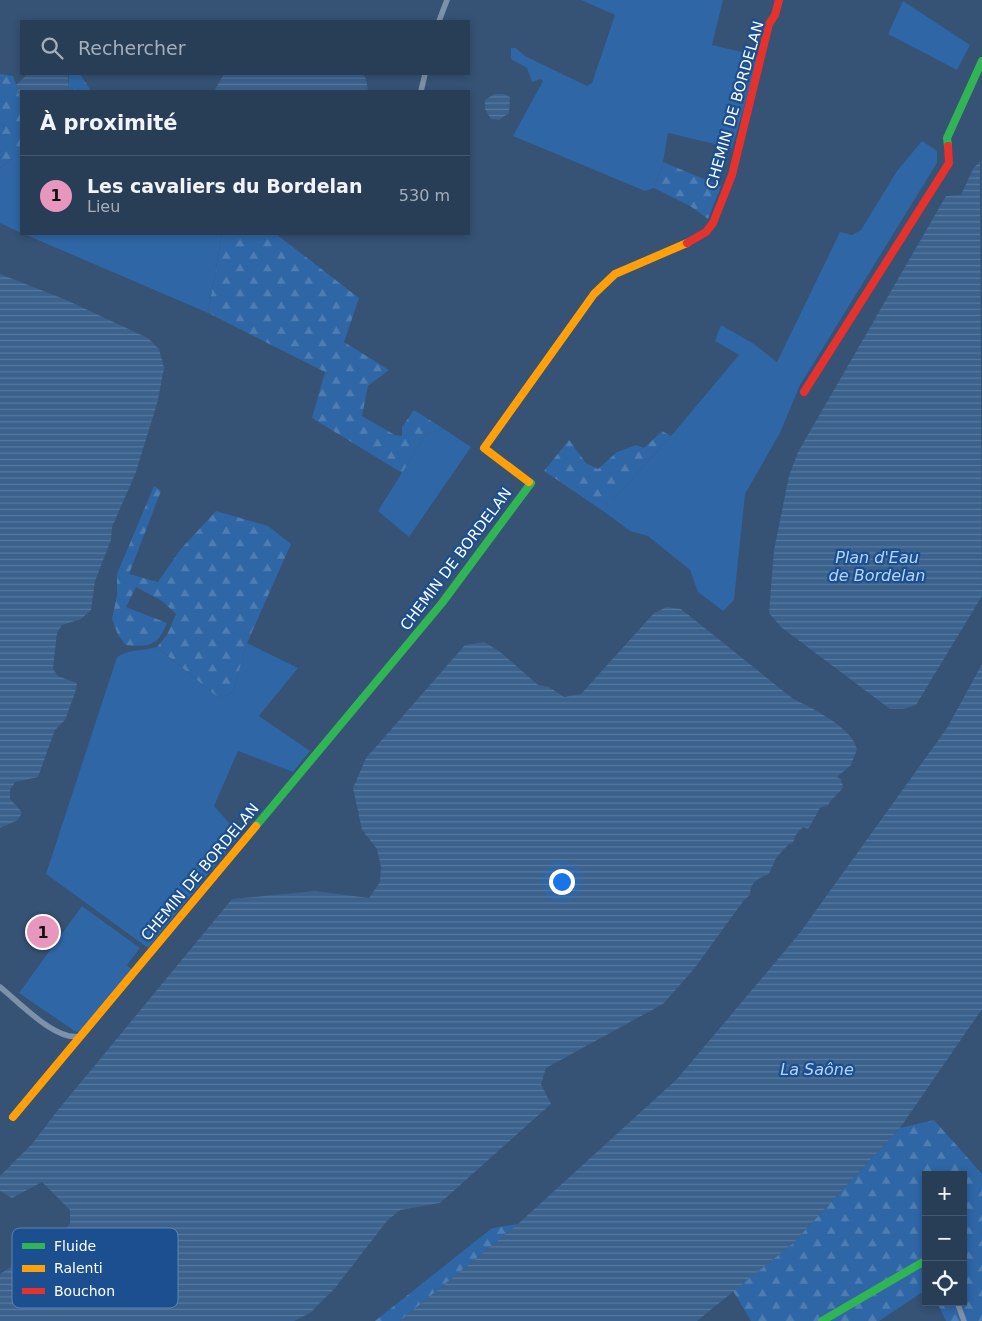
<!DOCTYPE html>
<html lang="fr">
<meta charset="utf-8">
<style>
body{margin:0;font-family:"DejaVu Sans",sans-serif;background:#30455d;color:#f1f3f6}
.controls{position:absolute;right:15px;bottom:15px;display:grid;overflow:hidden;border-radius:0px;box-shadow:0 2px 8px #0003}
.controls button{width:45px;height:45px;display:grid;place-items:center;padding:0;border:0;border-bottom:1px solid #44576d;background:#283e57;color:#f1f3f6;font:25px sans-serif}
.you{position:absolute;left:561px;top:881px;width:18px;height:18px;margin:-12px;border:4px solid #fff;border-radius:50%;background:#1a73e8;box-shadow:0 0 0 8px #1a73e833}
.badge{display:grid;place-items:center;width:32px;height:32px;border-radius:50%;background:#e797bd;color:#111;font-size:16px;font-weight:700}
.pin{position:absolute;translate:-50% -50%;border:2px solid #fff;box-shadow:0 1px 5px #0006}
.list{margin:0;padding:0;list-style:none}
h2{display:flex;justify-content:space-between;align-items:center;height:65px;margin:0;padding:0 20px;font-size:21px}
h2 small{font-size:16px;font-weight:400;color:#a5aeba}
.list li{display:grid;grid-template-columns:32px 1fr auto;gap:15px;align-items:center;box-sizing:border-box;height:80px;padding:0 20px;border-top:1px solid #44576d}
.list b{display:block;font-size:19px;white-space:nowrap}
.list p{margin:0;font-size:16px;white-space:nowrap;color:#a5aeba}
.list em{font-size:16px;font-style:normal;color:#a5aeba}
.icon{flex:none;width:28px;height:28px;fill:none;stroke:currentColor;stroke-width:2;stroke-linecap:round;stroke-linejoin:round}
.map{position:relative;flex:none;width:982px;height:1321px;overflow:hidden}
.search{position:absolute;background:#283e57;box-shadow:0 2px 8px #0003;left:20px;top:20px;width:450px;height:55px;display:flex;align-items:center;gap:12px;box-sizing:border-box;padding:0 18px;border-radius:0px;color:#a5aeba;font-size:19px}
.panel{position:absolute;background:#283e57;box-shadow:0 2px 8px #0003;left:20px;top:90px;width:450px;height:145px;border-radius:0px}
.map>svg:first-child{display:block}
.grass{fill:#2f66a5}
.forest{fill:url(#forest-firs)}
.water{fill:url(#water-rules)}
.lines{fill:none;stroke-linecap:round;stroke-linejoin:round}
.street{stroke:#7d92a8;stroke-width:5.5}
.fast{stroke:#30b455;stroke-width:8}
.slow{stroke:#ff9f0a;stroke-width:8}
.jam{stroke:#e5322d;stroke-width:8}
.labels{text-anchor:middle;stroke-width:4.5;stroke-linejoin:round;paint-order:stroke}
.street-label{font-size:15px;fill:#fff;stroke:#1b4f8f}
.water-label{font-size:16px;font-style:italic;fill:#b5d3f5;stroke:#1b4f8f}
.key{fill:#1b4f8f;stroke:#5f84b1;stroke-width:1}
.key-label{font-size:14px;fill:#fff}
</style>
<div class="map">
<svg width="982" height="1321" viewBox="0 0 982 1321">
<defs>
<pattern id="forest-firs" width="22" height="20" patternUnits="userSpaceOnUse" patternTransform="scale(1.25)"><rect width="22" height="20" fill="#2f66a5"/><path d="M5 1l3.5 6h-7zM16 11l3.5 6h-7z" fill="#4e7db2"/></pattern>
<pattern id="water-rules" width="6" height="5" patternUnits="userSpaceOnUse" patternTransform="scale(1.25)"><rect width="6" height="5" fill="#3b618d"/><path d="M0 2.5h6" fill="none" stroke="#58799e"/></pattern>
</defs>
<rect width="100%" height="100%" fill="#365274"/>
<!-- grass -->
<path class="grass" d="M581,0H723L712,45L759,56L732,148L668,133L663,162L654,188L645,191L513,136L543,81L541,79L532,82L527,68L511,59V48H516L525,56L587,86L592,83L615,15Z
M903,1L970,45L957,70L888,34Z
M922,141L937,151V163L800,385L780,433L745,494L734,600L723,611L698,592L690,570L648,536L630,531L603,511L671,436L739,355L715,341L721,325L754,344L777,362L840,232L852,235L861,230L897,171Z
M21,151V233L0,223V168Z
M24,234H222L208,313Z
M444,429L471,447L409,537L378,511L426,434Z
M247,643L298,668L259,716L310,751L293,772L238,751L214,806L240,835L148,948L46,874L117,657C129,649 143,651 157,647L220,699L233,692Z
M82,906L140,948L127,965L134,971L82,1031L76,1032L19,993Z"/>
<!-- forest -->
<path class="forest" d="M0,74L13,76L21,100V151L0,168Z
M80,74L91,91H69V75Z
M663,162L721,186L708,219L690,206L654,188Z
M222,234H276L359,298L344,342L389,370L368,386L362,416L395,435L402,436V427L414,410L444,429L426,434L402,473L312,418L325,372L208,313Z
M662,431L671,436L603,511L544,471L569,440L586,463L598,469L617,452L636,445L644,448Z
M154,486L161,491L129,574L158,582L180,550L216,511L268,526L291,544L247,643L233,692L220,699L157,647L167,635L176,614L162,601L136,587L126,607L167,623C158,646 149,647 126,645L118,635L112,619L117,595V574Z
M934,1120L982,1174V1321H946L937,1302H963V1175H926V1293H921L879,1321H751L733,1291L792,1244L900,1128Z
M518,1224L400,1321H375L492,1228Z"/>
<!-- water -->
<path class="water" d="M28,74H68L69,91H21V100L16,85Z
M224,74H363L366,79L368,91H214Z
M494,94H504L510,97L509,113L499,120L491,119L485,109V100Z
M980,161L982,596L916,705L904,709H890L781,627L769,613L774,550L789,476L798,452L946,196L961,195L973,169Z
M0,274L64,299L148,338L159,349L164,368L158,400L136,472L112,527L111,540L95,581L91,610L81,619L62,625L57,633L53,669L58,676L77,683L75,693L65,720L55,730L38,777L15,782L10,790V799L22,812L18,820L0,828Z
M667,607L681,609L792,698C811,708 852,727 857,749L851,765L837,777L841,779L843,787C838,795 832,798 828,805L820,808L810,826L808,829L803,827L795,836L793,843L789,844L776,858L769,874C759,878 750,882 750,895L744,900L694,969L663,1004L546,1068L541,1084L551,1104L440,1203L400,1210L387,1221L335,1288L310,1313L294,1321H0V1274L63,1233L70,1223V1210L42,1182L12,1198L0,1191V1176L32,1144L58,1110L232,899L315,891L369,898L380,882L381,867L377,849L362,830L353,788L366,758L465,645L484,642L499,651L538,685L549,687L564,697L581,694L654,613Z
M982,664V1009L900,1128L792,1244L697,1321H400L518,1224L677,1079L799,934L947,728Z"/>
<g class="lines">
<!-- street -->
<path class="street" d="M439,21L447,0
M421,91L425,74
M0,987C19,1002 56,1042 80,1036
M957,1302L964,1321"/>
<!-- fast -->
<path class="fast" d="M948,146L947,138L982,61
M256,826L442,603L531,483L529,482
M822,1321L923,1262L926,1263"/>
<!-- slow -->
<path class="slow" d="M529,482L484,448L594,294L615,274L687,243
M13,1117L256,826"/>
<!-- jam -->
<path class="jam" d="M687,243L706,232L713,223L732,175L769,24L775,15L779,0
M804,392L949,163L948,146"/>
</g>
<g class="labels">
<!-- street labels -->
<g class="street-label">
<text transform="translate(735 105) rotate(-74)" y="5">CHEMIN DE BORDELAN</text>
<text transform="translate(456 559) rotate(-53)" y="5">CHEMIN DE BORDELAN</text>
<text transform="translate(200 872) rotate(-50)" y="5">CHEMIN DE BORDELAN</text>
</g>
<!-- water labels -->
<g class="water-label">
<text x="877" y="563">Plan d'Eau<tspan x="877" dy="18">de Bordelan</tspan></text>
<text x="817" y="1075">La Saône</text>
</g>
</g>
<!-- legend -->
<rect x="12" y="1228" width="166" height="80" rx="8" class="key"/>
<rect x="22" y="1243" width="23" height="6" fill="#30b455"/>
<rect x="22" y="1265" width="23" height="7" fill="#ff9f0a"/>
<rect x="22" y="1288" width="23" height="6" fill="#e5322d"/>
<g class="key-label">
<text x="54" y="1251">Fluide</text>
<text x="54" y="1273">Ralenti</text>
<text x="54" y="1296">Bouchon</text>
</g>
</svg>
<div class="controls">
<button>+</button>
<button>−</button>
<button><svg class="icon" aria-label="locate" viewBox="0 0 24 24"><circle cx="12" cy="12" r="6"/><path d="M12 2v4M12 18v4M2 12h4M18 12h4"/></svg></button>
</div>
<div class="you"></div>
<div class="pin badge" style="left:43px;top:932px">1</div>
<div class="search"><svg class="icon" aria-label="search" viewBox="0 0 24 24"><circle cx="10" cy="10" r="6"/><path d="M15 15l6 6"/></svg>Rechercher</div>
<section class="panel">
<h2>À proximité<small></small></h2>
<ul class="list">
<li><span class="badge">1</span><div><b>Les cavaliers du Bordelan</b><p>Lieu</p></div><em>530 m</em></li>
</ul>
</section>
</div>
